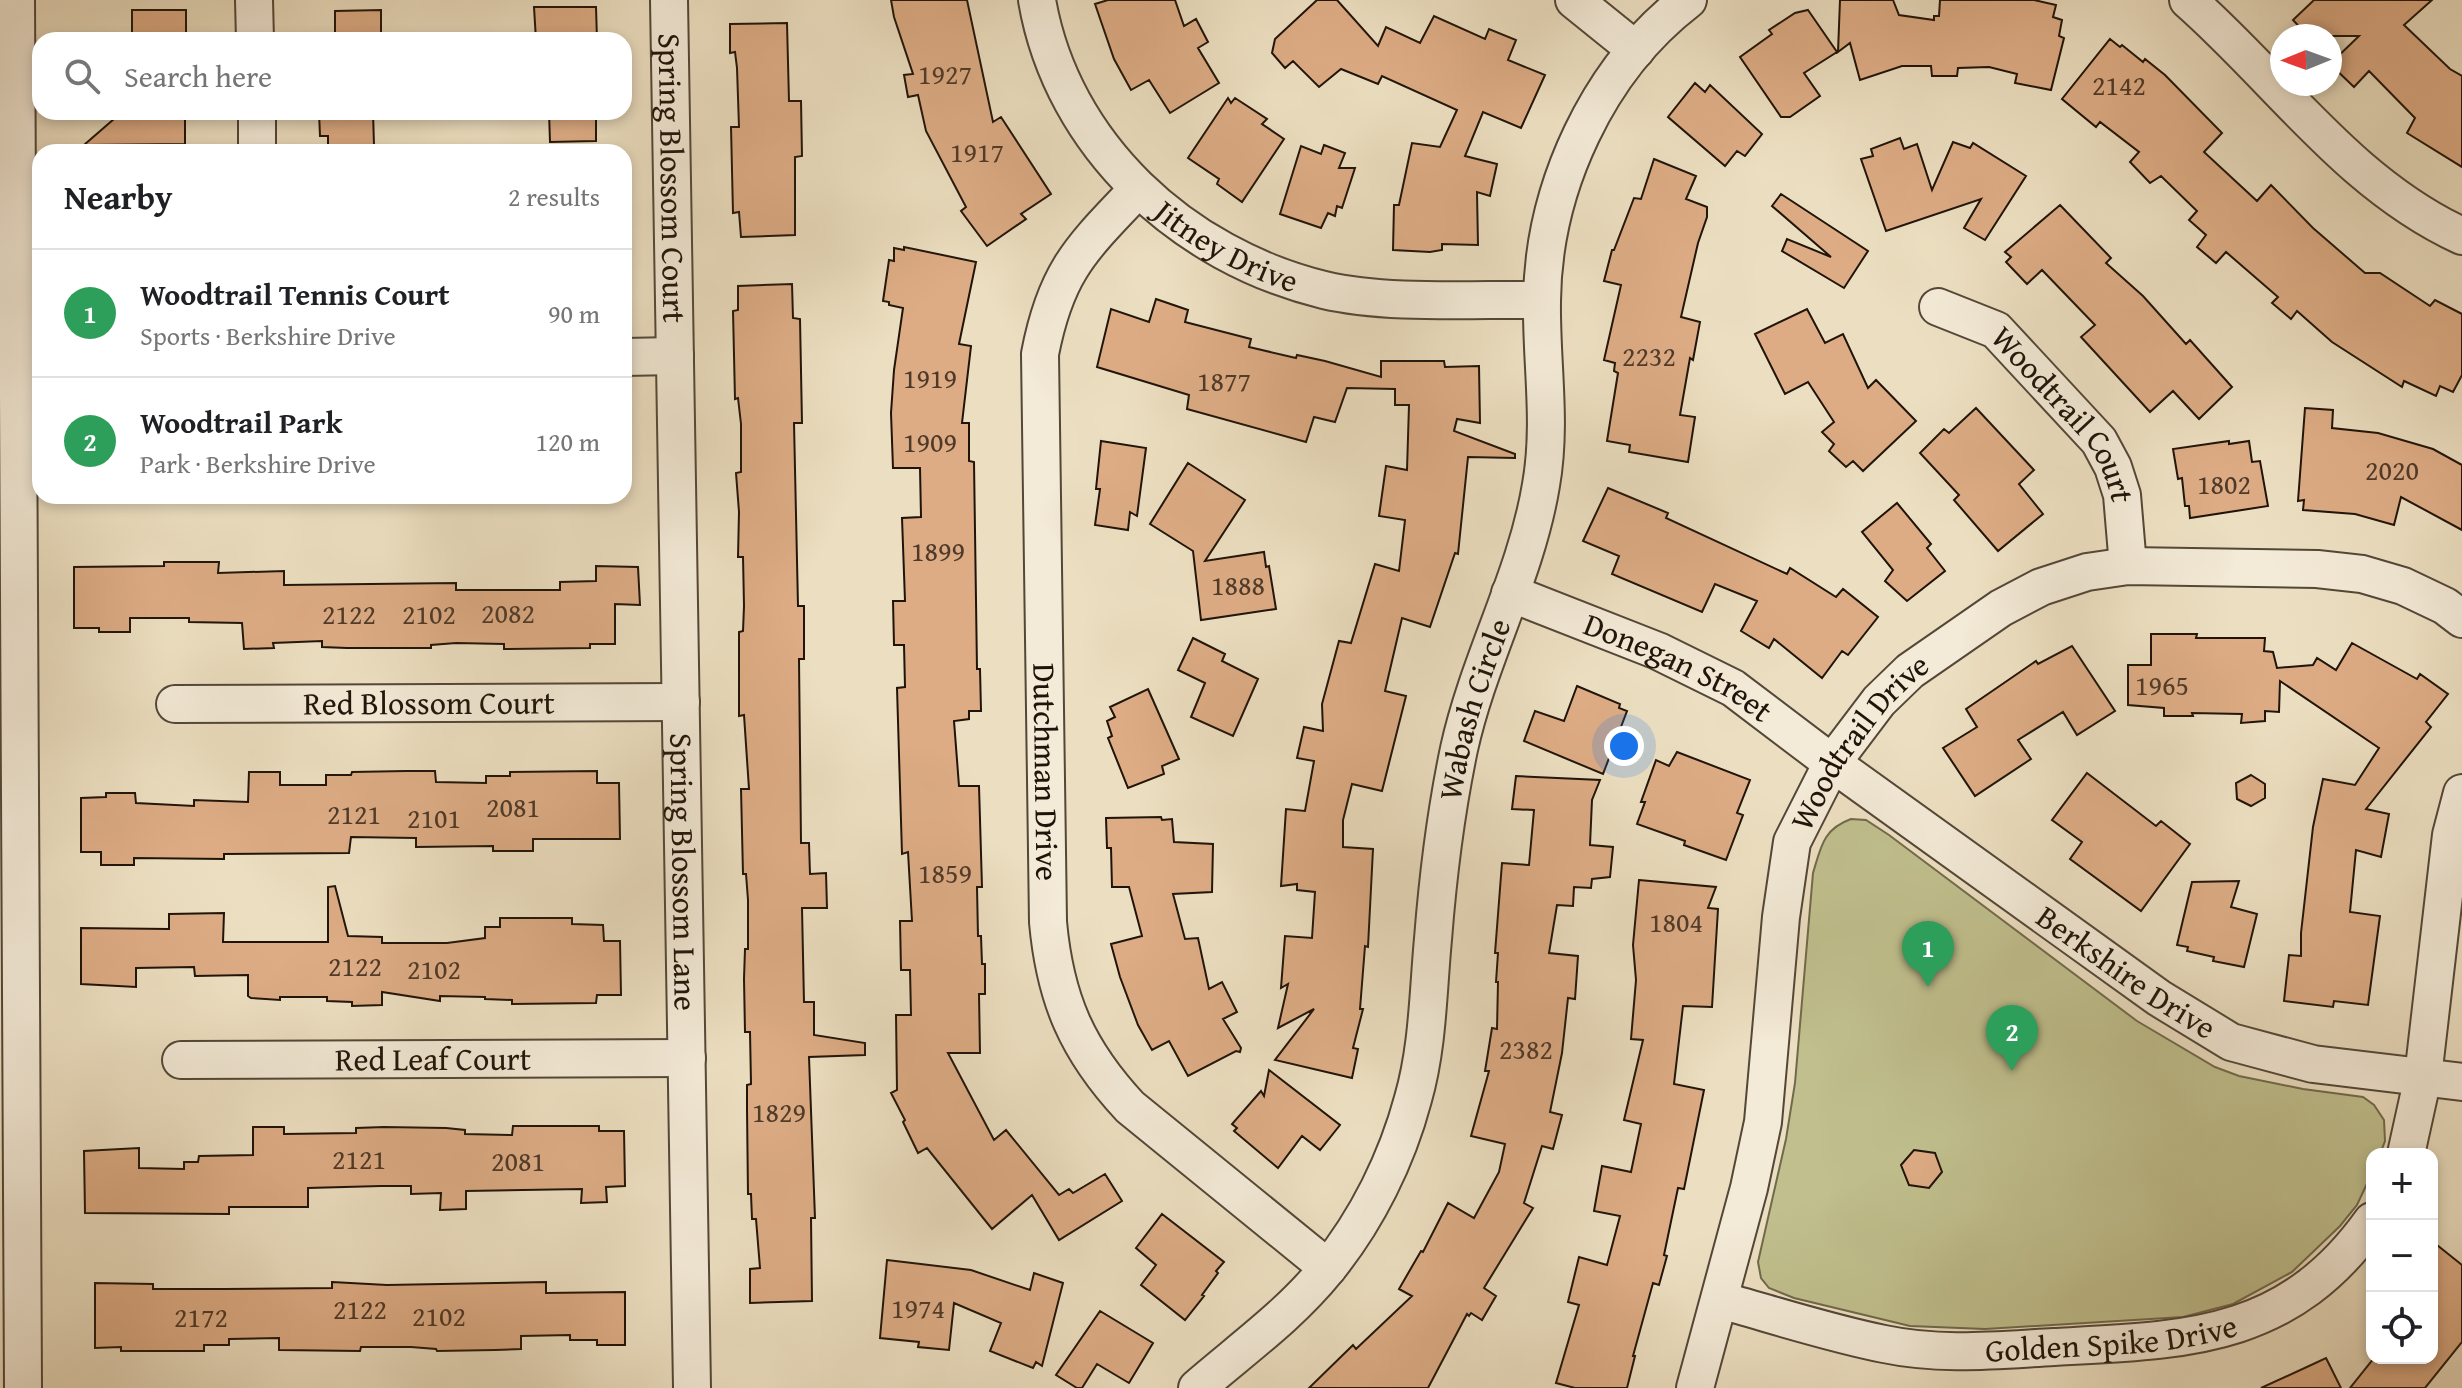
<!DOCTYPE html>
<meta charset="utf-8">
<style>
body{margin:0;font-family:"Gentium Book Plus",serif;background:#f2f2f2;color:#202124}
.controls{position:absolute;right:24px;bottom:24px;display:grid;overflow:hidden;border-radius:16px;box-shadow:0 4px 12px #0003}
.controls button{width:72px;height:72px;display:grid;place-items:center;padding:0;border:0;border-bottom:2px solid #e0e0e0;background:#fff;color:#202124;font:40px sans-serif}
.compass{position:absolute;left:2270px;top:24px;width:72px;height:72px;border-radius:50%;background:#fff;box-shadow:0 4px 12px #0003;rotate:269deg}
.you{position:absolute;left:1624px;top:746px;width:28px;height:28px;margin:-20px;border:6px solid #fff;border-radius:50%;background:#1a73e8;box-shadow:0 0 0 12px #1a73e833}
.badge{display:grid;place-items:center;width:52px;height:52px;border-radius:50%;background:#1a73e8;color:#fff;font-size:26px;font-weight:700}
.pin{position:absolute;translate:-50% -66px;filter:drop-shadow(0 2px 4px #0008)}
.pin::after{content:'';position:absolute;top:42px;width:28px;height:24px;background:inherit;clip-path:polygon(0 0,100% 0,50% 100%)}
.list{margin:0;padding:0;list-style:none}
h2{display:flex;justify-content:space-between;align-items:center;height:104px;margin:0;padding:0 32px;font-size:34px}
h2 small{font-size:26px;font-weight:400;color:#757577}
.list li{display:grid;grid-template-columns:52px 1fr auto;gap:24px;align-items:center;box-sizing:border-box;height:128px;padding:0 32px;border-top:2px solid #e0e0e0}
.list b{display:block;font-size:30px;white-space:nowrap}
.list p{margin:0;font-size:26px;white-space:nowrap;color:#757577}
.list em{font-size:26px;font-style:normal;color:#757577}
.icon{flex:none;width:44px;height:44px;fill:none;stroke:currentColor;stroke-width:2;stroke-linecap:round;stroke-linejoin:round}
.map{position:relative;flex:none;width:2462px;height:1388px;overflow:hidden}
.search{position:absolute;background:#fff;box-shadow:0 4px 12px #0003;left:32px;top:32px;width:600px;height:88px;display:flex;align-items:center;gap:20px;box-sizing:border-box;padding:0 28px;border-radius:24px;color:#757577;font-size:30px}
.panel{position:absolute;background:#fff;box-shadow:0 4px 12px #0003;left:32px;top:144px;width:600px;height:360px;border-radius:24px}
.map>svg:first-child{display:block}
.green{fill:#c0bf8d;stroke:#706a4c;stroke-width:2}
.building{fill:#ddac85;stroke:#20140a;stroke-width:2}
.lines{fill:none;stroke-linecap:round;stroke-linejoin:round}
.street-casing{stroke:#534738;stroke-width:40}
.street{stroke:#f3ead7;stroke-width:36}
.labels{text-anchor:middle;stroke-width:8;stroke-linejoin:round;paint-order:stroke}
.number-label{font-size:28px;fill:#4f3a29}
.street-label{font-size:32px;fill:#20140a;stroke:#f3ead7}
</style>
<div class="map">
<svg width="2462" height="1388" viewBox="0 0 2462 1388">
<rect width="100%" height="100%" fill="#ecdfc1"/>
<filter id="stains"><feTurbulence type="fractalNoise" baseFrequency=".0025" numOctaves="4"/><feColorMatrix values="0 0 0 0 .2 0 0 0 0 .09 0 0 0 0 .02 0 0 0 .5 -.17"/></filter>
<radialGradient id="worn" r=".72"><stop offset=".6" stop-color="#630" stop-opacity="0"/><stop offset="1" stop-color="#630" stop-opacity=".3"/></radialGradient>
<!-- green -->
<path class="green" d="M1851,819L1866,820L1889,835L2137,1021L2215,1067L2239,1076L2303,1089L2363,1097L2374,1105L2384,1120L2385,1141L2380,1154H2372V1173L2357,1205L2340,1226L2292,1272L2233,1304L2183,1317L1985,1329L1910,1326L1794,1298L1769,1288L1761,1278L1758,1262L1786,1139L1795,1083L1813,873C1821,847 1823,829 1851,819Z"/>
<!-- building -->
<path class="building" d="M891,0H967L993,122L1001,117L1051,194L1021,214L1026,219L987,246L961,211L966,207L926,131L918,95L908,97L904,75L913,74L894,17Z
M1108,0H1175L1184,26L1196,19L1208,42L1198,48L1219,83L1170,113L1149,80L1131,90L1114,59L1095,4Z
M1317,0H1337L1378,46L1386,27L1420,43L1434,16L1485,39L1489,29L1516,40L1508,60L1545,75L1521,128L1483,112L1465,156L1497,164L1490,196L1477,192L1478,245L1442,244V250L1430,252L1393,250L1394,205H1399L1412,143L1440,147L1457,110L1382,76L1378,84L1341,69L1319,87L1293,61L1285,68L1272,53L1275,39Z
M1840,0H1893L1899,15L1934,20V16H1939L1940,0H2034L2056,5L2053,17L2062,20L2059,36L2064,38L2051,90L2015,83L2017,74L1989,67L1958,68L1957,76H1932L1931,66H1902L1860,80L1850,43L1838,52Z
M2314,0H2432L2404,25L2450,69L2462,76V167L2407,133L2415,118L2369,71L2354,87L2330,64L2359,36H2308L2293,20Z
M534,7H596L597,40H536Z
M132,10H186V40H132Z
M381,10V40H335V11Z
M1808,10L1837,52L1804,73L1820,96L1790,117H1781L1740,57L1772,34L1769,30L1795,13Z
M787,23L789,101H801L802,156L795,157V235L741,237L739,212L733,213L731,127H739L737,68L735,52L730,53V24Z
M2110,39L2120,47L2122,45L2143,62L2145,59L2165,75L2222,133L2204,152L2257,201L2271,185L2313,228L2365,273H2380L2430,306L2435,300L2462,314V375L2453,392L2440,386L2436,396L2404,381L2402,387L2332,342L2297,311L2291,319L2272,303L2278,297L2226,252L2216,263L2197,247L2206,235L2189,220L2197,211L2161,176L2150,183L2130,162L2139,152L2100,122L2096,127L2062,99Z
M1695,83L1705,92L1710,85L1762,134L1745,156L1737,151L1725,166L1668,117Z
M1228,98L1231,103L1235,98L1267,119L1262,124L1284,139L1242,202L1217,184L1219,179L1188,158Z
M122,112H185V144L84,145Z
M319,112H373L374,145H328V136H320Z
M549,112H596V141L550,142Z
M1900,138L1904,149L1917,144L1932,190L1953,142L1970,148L1973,143L2026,176L1985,240L1964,228L1981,199L1886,231L1861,159L1873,156L1871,149Z
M1324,145L1345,153L1339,168H1355L1342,208L1337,206L1335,216L1328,213L1321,228L1280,214L1301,146L1321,154Z
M1654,159L1696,176L1686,199L1707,207V217L1698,243L1681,317L1700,322L1693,360L1690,358L1680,415L1695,417L1688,462L1629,452L1630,445L1607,441L1618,373L1614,371L1615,363L1604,360L1621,285L1604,281L1612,250H1614L1634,198L1641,199Z
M1781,194L1868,251L1844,288L1782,251L1787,239L1831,257L1772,206Z
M2060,205L2111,258L2106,263L2143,296L2186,344L2190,340L2232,387L2199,419L2173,391L2150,412L2081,337L2095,325L2042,270L2027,284L2006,262L2011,257L2005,252Z
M904,247L976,262L959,344L971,346L962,423H969V461L974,462L977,669H980L981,711H969V719L954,721L959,786H979L982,887H977L978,936H981L982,964H985V994H979L980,1053H948L994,1140L1006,1130L1059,1195L1069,1189L1073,1193L1105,1174L1122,1201L1059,1240L1032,1195L992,1229L927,1148L918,1153L903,1122L905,1120L891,1093L897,1090L896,1015H911L910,970H901L900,921H912L908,852L902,854L897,688L905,687L904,645H894L893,601H905L902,518L921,517L920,468H893L891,413L894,370L903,308L889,305V302L883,301L889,260L894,261V248L904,250Z
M792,284L793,318L800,319L802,423H794L798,606H804V659H799L801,843H809L810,874L826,873L827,908H802L804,1002H814V1035L865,1043V1055L809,1057L815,1218H811L812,1301L750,1303V1269L760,1268L756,1219H752L751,1194H748L747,1109V1085L751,1084L750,1032H745L744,979L745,949H748V900L746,874H743L741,789H749L744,715L739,716V632L743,631L744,606L743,557H738L739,512L736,473L741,472V424L738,398L735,399L733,311L738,310V286Z
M1156,299L1188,310L1185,322L1251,339L1249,347L1296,358L1297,355L1325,361L1381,377V361H1444L1445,367L1479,366L1480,423L1457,419L1454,431L1515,454V458L1468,457L1458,554L1455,553L1430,627L1402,618L1385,691L1406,696L1382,791L1352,784L1343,820V847L1373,849L1368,947L1365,946L1360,1009H1363L1353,1048L1358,1049L1352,1078L1275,1060L1314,1009L1278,1028L1288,984L1281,988L1285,936L1312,938L1315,892L1297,890V884L1281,886L1286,809L1305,811L1314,761L1297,758L1304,727L1323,731L1322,704L1339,641L1351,643L1375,564L1399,571L1405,520L1379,516L1386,466L1407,470L1409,405H1395V389L1347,388L1335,422L1314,417L1306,442L1187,409L1189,395L1097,367L1111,309L1149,322Z
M1807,309L1825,343L1843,334L1868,388L1876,380L1916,421L1863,471L1853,461L1846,467L1829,451L1834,444L1822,432L1834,422L1808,382L1785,394L1755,334Z
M1976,408L2034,470L2019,484L2043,514L1998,551L1954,500L1959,495L1920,453L1944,429L1949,433Z
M2305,408L2333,410L2332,428L2378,433L2433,449L2462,465V530L2401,497L2394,525L2355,514L2303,510L2304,500L2298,501Z
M1101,441L1146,448L1137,516L1130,512L1128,530L1095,525L1100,489H1096Z
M2229,441V444L2249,441L2252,462L2260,461L2268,506L2190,518L2189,506H2185L2182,478L2178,479L2173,449Z
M1188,463L1245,500L1205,561L1264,552L1266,567L1269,566L1276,609L1201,620L1193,551L1150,524Z
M1608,488L1668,513L1666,518L1787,574L1790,568L1836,597L1843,589L1878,617L1848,655L1842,651L1822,678L1774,639L1769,648L1741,631L1757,601L1715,584L1702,612L1612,574L1619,556L1583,541Z
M1897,503L1931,544L1927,548L1945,571L1907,601L1885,581L1893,570L1862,532Z
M164,562H219L218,573L284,571V585L456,583V590H560V582L596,581V566L638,567L640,605L615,604V644H590V648L504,649V644L456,643L431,645V648H347L322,647V641L273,643L274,648L244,649L242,623L189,622V618H130V632H99V628H74V567L164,566Z
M2151,634H2197L2196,638H2265L2264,651L2273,652L2277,668L2313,665L2317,658L2336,670L2352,643L2417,679L2420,674L2448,694L2426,722L2431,727L2366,809L2389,814L2381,857L2356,850L2350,912L2380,916L2368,1005L2334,1001L2333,1007L2284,1001L2289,955L2301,956V933L2313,827L2323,779L2355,785L2379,748L2280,681L2279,712L2265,711V721L2241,723L2242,714L2192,713L2193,716H2164V708L2128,705V665H2151Z
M1193,638L1225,654L1222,661L1258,679L1233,736L1191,717L1205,683L1178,670Z
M2072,646L2115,711L2077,735L2063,712L2018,740L2031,759L1975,796L1943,748L1977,727L1966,709L2036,661L2038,664Z
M1577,686L1620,704L1619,708L1627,711L1603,774L1524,741L1535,711L1564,721Z
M1148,689L1179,759L1162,766L1164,774L1128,788L1108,738L1112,736L1107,721L1115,717L1110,707Z
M1677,752L1750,780L1737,813L1743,815L1726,860L1684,845L1685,841L1637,824L1645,802H1641L1656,760L1669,766Z
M406,771H435L436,782L486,783V776H510V772L597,771V783H619L620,839H533V851H493V846L416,847V838L351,837L349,853L224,854V859L134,858V865H101V852H81V798L106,797V793H135L136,803L194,806V800L248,802L249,772H280V785H326V775H351L352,772Z
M2087,773L2156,826L2161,821L2190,844L2141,911L2070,859L2082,842L2052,820Z
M2251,775L2265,784V798L2251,806L2237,799L2236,783Z
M1516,776L1600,780L1592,800L1590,845L1613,847L1610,877L1592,879L1591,888L1574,887L1573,906L1557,905L1549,953L1578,956L1575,999L1568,998L1562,1053L1550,1112L1562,1115L1553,1149L1542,1146L1524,1203L1533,1208L1484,1288L1496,1296L1482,1320L1471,1313L1469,1316L1467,1314L1428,1388H1309L1353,1345L1356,1349L1412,1296L1399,1289L1421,1251L1423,1252L1448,1203L1474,1218L1499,1172L1505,1144L1471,1136L1489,1071H1485L1492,1028L1497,1029L1498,982H1496L1498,953H1495L1502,863L1529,865L1534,810L1512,809Z
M1161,817L1162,820L1172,819L1174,842L1213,844L1212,892L1173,894L1185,939L1198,938L1209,989L1222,982L1237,1012L1223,1019L1241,1048L1240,1052L1236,1051L1188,1076L1169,1041L1152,1050L1138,1025L1120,977L1111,944L1142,936L1129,887H1112L1111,848H1107L1106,818Z
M1639,880L1716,887L1708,908L1718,909L1712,1007L1683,1006L1674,1084L1704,1090L1684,1189L1678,1188L1664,1255L1667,1256L1659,1285L1653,1283L1633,1356H1635L1627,1388H1575L1556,1383L1579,1305L1568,1302L1579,1257L1607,1265L1620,1216L1594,1211L1602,1166L1631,1172L1641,1124L1624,1120L1643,1040L1631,1039L1636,980L1633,945Z
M2239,881L2231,907L2257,914L2244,967L2213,961L2214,957L2187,951L2188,947L2177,945L2192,882Z
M335,886L348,936L382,937V943H447L485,938V927H500V918H572V924L603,925L604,941H620L621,995H597L596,1003L512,1004V1000L485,999V997L440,996V1001L382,992V1005L352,1006V1002L327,1001V997H280V1000L251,998L248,996V975L195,976L194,967L136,968V987L81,984V928L169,929V914L224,913L223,942H328V887Z
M1269,1070L1340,1125L1320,1150L1302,1136L1278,1168L1234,1131L1237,1128L1232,1124L1261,1091L1264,1096Z
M513,1126H599V1131H624L625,1186L606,1187L607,1202L581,1203L582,1189L466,1191V1209L440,1210L441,1193L411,1194V1186H381L308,1188V1207H229V1214L85,1213L84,1151L139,1148V1168L184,1169V1162H198L199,1156L253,1155V1127H284V1134L356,1133V1128L384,1127L446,1128L465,1130V1134L512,1135Z
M1914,1150L1935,1153L1942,1172L1929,1188L1909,1185L1901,1165Z
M1162,1214L1224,1262L1216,1271L1218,1273L1202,1295L1204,1296L1185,1320L1141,1285L1156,1265L1136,1248Z
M2432,1241L2462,1265V1342L2425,1388H2350L2374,1358H2432Z
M887,1260L971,1270L1030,1290L1034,1273L1063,1283L1042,1366L1036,1362L1033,1368L990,1351L1001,1323L954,1303L949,1350L918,1347L919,1342L880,1338Z
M332,1282L387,1285L546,1282V1293L625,1292V1345H597V1340H570V1335L521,1336V1349L495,1350L437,1351L436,1349L411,1347H361L360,1351L279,1350V1338L229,1339V1345H204V1351H121V1347L95,1348V1283L153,1284V1289H224L332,1288Z
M1100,1311L1153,1343L1129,1383L1097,1364L1082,1388H1077L1056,1375Z
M2326,1358L2341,1388H2261L2309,1366Z"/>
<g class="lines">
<!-- street casing -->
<g class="street-casing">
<g id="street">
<path d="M16,0L23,1388"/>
<path d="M254,0L255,40"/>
<path id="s1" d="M669,0L692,1388"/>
<path id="s2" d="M1037,0C1062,146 1184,256 1324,290C1387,305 1475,299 1542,300"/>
<path d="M1574,0L1636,50"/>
<path d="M2188,0C2279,80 2349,184 2462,236"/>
<path d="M257,112V152"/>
<path id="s3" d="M1138,189C1082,248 1056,270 1040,354L1048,922C1055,999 1077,1050 1130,1107L1328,1268"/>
<path id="s4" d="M1938,307L1996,330L2099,441L2113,467L2122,495L2128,566"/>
<path d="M624,357L675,356"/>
<path id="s5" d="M1510,593L1658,651L1733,688L1832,763L2159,998L2231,1042L2313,1064L2462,1082"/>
<path id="s6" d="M175,704L681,702"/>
<path id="s7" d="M181,1060L687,1058"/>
<path d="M2406,1154L2423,1077L2451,835L2462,793"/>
<path id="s8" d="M1720,1300C1774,1315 1829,1333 1884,1344C1941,1356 1997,1350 2054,1347C2187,1340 2287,1340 2372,1221"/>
<path id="s9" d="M1197,1388C1242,1349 1290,1315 1327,1269C1367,1220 1397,1159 1413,1099C1428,1047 1428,992 1433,939C1438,875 1446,811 1459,749C1479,658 1526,576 1541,485C1552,423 1541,363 1542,301C1543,188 1598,69 1688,0"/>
<path id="s10" d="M1695,1388L1749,1188L1763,1122L1781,917L1792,842L1832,763L1879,701L1910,671L2001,608L2041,587L2087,572L2128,566L2317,569L2362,574L2403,586L2445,606L2462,619"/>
</g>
</g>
<!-- street -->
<use href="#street" class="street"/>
</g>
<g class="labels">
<!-- number labels -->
<g class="number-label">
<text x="945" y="84">1927</text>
<text x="2119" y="95">2142</text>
<text x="977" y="162">1917</text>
<text x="1649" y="366">2232</text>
<text x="930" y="388">1919</text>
<text x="1224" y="391">1877</text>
<text x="930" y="452">1909</text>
<text x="2392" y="480">2020</text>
<text x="2224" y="494">1802</text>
<text x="938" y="561">1899</text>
<text x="1238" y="595">1888</text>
<text x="508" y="623">2082</text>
<text x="349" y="624">2122</text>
<text x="429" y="624">2102</text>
<text x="2162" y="695">1965</text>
<text x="513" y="817">2081</text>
<text x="354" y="824">2121</text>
<text x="434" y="828">2101</text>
<text x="945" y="883">1859</text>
<text x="1676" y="932">1804</text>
<text x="355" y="976">2122</text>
<text x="434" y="979">2102</text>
<text x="1526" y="1059">2382</text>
<text x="779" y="1122">1829</text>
<text x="359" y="1169">2121</text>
<text x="518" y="1171">2081</text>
<text x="918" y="1318">1974</text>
<text x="360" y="1319">2122</text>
<text x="439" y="1326">2102</text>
<text x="201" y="1327">2172</text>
</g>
<!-- street labels -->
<g class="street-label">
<text dy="11" stroke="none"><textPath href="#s1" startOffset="178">Spring Blossom Court</textPath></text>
<text dy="11" stroke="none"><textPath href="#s2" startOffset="324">Jitney Drive</textPath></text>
<text dy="11" stroke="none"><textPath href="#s4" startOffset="172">Woodtrail Court</textPath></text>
<text dy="11" stroke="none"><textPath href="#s5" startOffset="184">Donegan Street</textPath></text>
<text dy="11" stroke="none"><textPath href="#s6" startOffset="254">Red Blossom Court</textPath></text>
<text dy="11" stroke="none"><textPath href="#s9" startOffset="764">Wabash Circle</textPath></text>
<text dy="11" stroke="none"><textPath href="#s10" startOffset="678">Woodtrail Drive</textPath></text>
<text dy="11" stroke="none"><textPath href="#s3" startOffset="614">Dutchman Drive</textPath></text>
<text dy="11" stroke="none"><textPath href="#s1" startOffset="872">Spring Blossom Lane</textPath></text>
<text dy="11" stroke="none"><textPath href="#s5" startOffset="728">Berkshire Drive</textPath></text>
<text dy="11" stroke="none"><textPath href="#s7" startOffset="252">Red Leaf Court</textPath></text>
<text dy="11" stroke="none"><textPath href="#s8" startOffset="398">Golden Spike Drive</textPath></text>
</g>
</g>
<rect width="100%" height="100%" filter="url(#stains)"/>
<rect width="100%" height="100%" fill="url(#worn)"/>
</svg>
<div class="controls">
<button>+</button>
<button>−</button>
<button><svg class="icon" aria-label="locate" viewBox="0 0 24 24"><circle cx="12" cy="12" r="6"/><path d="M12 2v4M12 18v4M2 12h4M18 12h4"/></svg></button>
</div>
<svg class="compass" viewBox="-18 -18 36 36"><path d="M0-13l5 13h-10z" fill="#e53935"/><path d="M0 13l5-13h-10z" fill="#757577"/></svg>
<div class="you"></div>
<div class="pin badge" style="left:1928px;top:987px;background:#2e9e5b">1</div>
<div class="pin badge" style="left:2012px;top:1071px;background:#2e9e5b">2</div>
<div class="search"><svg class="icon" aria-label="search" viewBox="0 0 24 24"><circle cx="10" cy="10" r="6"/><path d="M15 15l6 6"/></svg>Search here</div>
<section class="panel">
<h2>Nearby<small>2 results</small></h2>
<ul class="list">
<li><span class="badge" style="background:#2e9e5b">1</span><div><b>Woodtrail Tennis Court</b><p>Sports · Berkshire Drive</p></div><em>90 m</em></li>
<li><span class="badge" style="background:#2e9e5b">2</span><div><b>Woodtrail Park</b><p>Park · Berkshire Drive</p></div><em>120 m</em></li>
</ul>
</section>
</div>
